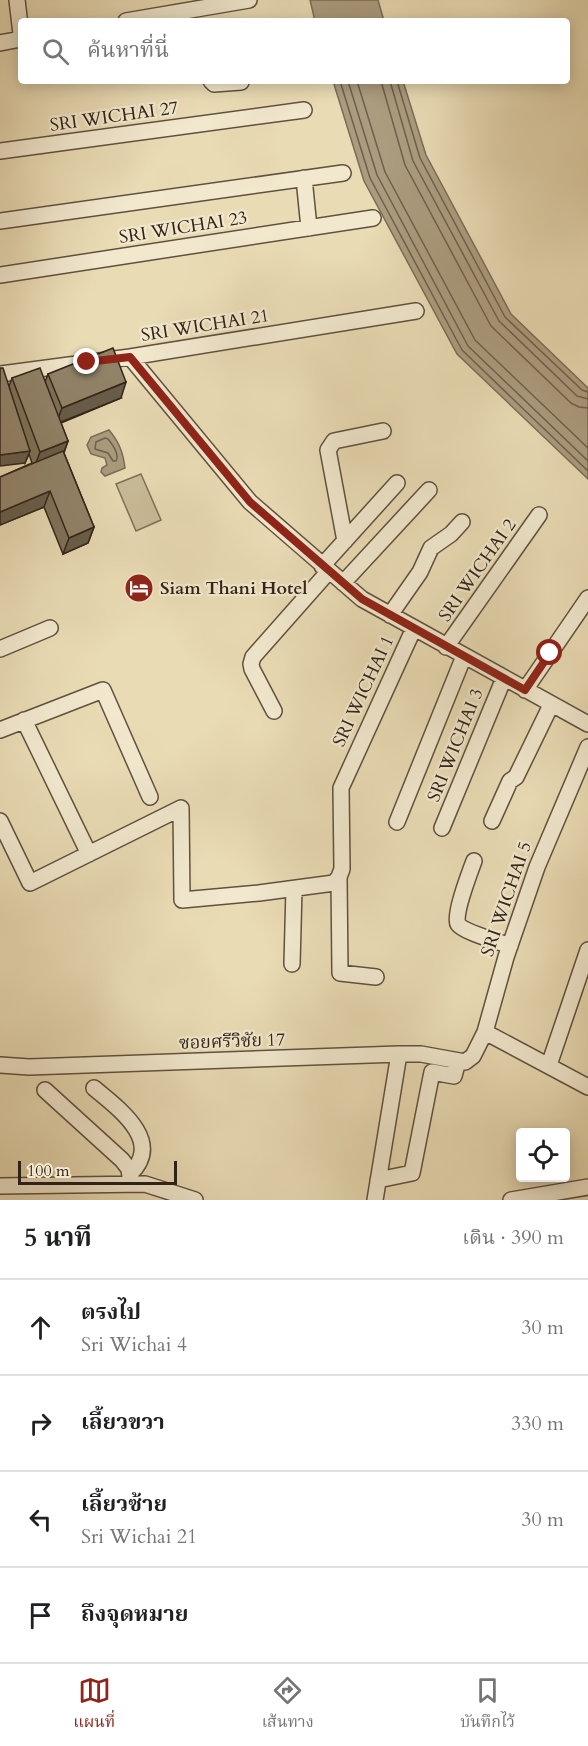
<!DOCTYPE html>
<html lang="th">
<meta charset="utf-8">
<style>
body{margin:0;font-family:Cardo,"Noto Serif Thai",serif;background:#f2f2f2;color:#202124}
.controls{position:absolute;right:18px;bottom:18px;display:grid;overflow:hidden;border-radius:6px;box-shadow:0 3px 15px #0003}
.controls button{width:54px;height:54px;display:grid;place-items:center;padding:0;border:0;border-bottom:2px solid #e0e0e0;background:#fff;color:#202124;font:30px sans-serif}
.scale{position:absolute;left:18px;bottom:15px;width:159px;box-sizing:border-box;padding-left:6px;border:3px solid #322317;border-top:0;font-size:16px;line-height:21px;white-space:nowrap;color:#322317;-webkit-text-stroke:4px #f1e8ce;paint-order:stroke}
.stop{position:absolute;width:18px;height:18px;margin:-14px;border:4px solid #8f2418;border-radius:50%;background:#fff}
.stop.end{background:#8f2418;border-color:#fff;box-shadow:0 2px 6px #0008}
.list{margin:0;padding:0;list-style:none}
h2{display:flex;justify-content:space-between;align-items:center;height:78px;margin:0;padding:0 24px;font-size:26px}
h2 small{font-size:20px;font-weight:400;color:#757577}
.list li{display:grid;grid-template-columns:39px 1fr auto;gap:18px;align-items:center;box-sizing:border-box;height:96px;padding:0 24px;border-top:2px solid #e0e0e0}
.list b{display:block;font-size:22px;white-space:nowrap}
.list p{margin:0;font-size:20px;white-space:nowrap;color:#757577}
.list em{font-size:20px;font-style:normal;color:#757577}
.icon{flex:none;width:33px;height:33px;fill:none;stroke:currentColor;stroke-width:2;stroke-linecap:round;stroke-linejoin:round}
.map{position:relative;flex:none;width:588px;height:1200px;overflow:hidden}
.search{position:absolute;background:#fff;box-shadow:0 3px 15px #0003;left:18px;right:18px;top:18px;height:66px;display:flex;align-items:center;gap:15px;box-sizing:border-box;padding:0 21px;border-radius:6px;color:#757577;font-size:22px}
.sheet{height:462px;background:#fff}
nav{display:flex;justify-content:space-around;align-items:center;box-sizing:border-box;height:84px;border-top:2px solid #e0e0e0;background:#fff;font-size:16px;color:#757577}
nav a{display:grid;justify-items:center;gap:3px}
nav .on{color:#8f2418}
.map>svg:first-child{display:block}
.green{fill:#cabc99;stroke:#7e7058;stroke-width:1.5}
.water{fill:#ab9c7f;stroke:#7b6c55;stroke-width:1.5}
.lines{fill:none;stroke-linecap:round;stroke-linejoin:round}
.shore{stroke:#6e604b;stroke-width:1.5}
.minor-casing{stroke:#60513e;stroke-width:18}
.minor{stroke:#f1e8ce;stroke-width:15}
.wall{fill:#7d715a;stroke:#322317;stroke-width:1.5}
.shaded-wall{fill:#665c4a;stroke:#322317;stroke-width:1.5}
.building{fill:#918369;stroke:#322317;stroke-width:1.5}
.route{stroke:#8f2418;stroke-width:8}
.labels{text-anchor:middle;stroke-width:4.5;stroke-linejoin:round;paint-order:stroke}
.street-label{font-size:18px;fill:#322317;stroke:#f1e8ce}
.poi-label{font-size:18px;font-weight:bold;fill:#322317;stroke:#f1e8ce;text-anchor:start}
</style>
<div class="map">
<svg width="588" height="1200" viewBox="0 0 588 1200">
<rect width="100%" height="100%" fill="#e9dbb4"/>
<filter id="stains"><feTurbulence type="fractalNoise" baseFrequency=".00333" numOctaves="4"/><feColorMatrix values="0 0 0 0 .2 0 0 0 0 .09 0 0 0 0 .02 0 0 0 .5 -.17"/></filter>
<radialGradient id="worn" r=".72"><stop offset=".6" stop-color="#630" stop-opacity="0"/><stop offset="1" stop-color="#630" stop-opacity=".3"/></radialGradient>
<!-- green -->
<path class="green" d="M141,474L161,520L136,531L116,484Z"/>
<!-- water -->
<path class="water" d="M310,0H378L384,21H315Z
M333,81H403L426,155L511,314L588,388V479L457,354L364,181Z
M109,430C119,442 123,452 125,468L105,476L101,472L102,468L107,465L105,458L91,454L87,445L91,437Z"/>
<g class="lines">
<!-- shore -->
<path class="shore" d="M340,81L370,178L462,350L588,471
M348,81L377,175L468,346L588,461
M357,81L385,172L475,340L588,448
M381,81L405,165L491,326L571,403L579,407L588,408
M390,81L413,161L499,321L577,396L588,399
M397,81L420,158L505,317L582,390L588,392
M105,438L108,439C113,445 120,454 116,461H113L108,453L95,449L96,442Z"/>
<!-- minor casing -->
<g class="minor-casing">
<path id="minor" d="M17,0L21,34
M126,21L249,0
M0,43L21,39
M211,81L214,84L241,82
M0,151L304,110
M304,178L309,228
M0,221L343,173
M0,275L373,218
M130,357L250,502L362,599L588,724
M0,374L130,357L416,311
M345,541L328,450L334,441L383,431
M322,566L397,483
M343,583L429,490
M390,615L420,572L431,548L451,534L462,522
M446,647L539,515
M0,649L50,628
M525,690L588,598
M274,711L252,669L251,664L253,657L329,571
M24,720L89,854
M0,730L103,690L150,797
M0,821L30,883L181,808L182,900L259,893L334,883L339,877L342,869L341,788L414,628
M492,821L510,781L516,777L551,705
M397,822L464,656
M442,828L504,678
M474,861C470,872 453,916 458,924C463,932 500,942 510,946
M339,877L340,973L376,977
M292,964L294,889
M485,1032L588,1087
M0,1065L29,1067L399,1054H421L465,1062L473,1056L485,1032L506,957L537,867L588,747
M549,1065L588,950
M94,1088C119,1109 164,1141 130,1174
M45,1090L122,1160L129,1169L131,1184
M378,1180L412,1173L432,1072L454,1076L458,1061
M0,1186L145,1184L195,1200
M375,1200L399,1054
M511,1200L588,1187"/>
</g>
<!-- minor -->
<use href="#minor" class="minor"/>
</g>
<!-- wall -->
<path class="wall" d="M48,374L121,398L61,423L68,441L64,453L94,527L88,543L63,554L44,507L0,525V477L32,463L29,454L25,463L9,386L12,378L45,382Z"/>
<!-- shaded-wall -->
<path class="shaded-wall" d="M126,382L121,398L56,424L62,408Z
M68,441L62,457L34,468L40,452Z
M30,451L25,463L0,466V455Z
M50,491L44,507L0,525V512Z
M94,527L88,543L63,554L69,538Z"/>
<!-- building -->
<path class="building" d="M113,348L126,382L62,408L48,374Z
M0,368H3L30,451L0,455Z
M40,368L68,441L40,452L12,378Z
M63,451L94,527L69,538L50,491L0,512V477Z"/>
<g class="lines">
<!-- route -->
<path class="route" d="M87,362L130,357L250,502L362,599L525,690L550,653"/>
</g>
<!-- icons -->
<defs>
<g id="hotel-disc" transform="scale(1.5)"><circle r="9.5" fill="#8f2418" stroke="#f1e8ce"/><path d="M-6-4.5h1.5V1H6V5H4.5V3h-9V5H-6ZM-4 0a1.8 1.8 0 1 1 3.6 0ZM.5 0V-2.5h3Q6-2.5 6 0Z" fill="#fff"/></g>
</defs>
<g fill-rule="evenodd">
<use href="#hotel-disc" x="139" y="588"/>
</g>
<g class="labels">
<!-- street labels -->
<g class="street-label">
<text transform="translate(114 116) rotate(-8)" y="6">SRI WICHAI 27</text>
<text transform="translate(183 227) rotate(-9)" y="6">SRI WICHAI 23</text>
<text transform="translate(205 325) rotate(-9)" y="6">SRI WICHAI 21</text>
<text transform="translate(477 570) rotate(-55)" y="6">SRI WICHAI 2</text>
<text transform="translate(363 691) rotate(-65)" y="6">SRI WICHAI 1</text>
<text transform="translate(455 745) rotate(-68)" y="6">SRI WICHAI 3</text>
<text transform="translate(506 899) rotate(-71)" y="6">SRI WICHAI 5</text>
<text transform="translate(232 1041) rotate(-2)" y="6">ซอยศรีวิชัย 17</text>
</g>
<!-- poi labels -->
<g class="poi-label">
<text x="160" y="594">Siam Thani Hotel</text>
</g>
</g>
<rect width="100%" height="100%" filter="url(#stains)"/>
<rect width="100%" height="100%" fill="url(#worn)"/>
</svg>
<div class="controls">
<button><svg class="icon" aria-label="locate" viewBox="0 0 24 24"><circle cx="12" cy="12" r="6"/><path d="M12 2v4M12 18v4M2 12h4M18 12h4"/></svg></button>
</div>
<div class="scale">100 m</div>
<div class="stop" style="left:550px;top:653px"></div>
<div class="stop end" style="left:87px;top:362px"></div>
<div class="search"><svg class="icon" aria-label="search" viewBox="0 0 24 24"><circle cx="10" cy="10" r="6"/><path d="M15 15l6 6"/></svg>ค้นหาที่นี่</div>
</div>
<section class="sheet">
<h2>5 นาที<small>เดิน · 390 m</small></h2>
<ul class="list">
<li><svg class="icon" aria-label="ahead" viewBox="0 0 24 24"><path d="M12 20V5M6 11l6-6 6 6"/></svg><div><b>ตรงไป</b><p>Sri Wichai 4</p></div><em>30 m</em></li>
<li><svg class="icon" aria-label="right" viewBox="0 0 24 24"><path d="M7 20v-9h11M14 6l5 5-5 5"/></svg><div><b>เลี้ยวขวา</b></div><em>330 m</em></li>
<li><svg class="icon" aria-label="left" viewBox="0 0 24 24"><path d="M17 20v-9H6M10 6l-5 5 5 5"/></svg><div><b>เลี้ยวซ้าย</b><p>Sri Wichai 21</p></div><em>30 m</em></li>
<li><svg class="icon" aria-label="arrive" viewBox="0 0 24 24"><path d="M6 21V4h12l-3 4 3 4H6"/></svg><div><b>ถึงจุดหมาย</b></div></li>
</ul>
</section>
<nav>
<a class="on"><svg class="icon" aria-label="map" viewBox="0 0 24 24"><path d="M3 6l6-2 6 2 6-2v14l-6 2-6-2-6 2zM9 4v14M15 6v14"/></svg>แผนที่</a>
<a><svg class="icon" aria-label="directions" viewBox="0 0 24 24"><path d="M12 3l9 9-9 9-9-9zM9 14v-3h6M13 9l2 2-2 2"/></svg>เส้นทาง</a>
<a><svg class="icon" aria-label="saved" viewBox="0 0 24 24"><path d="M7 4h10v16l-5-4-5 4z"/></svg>บันทึกไว้</a>
</nav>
